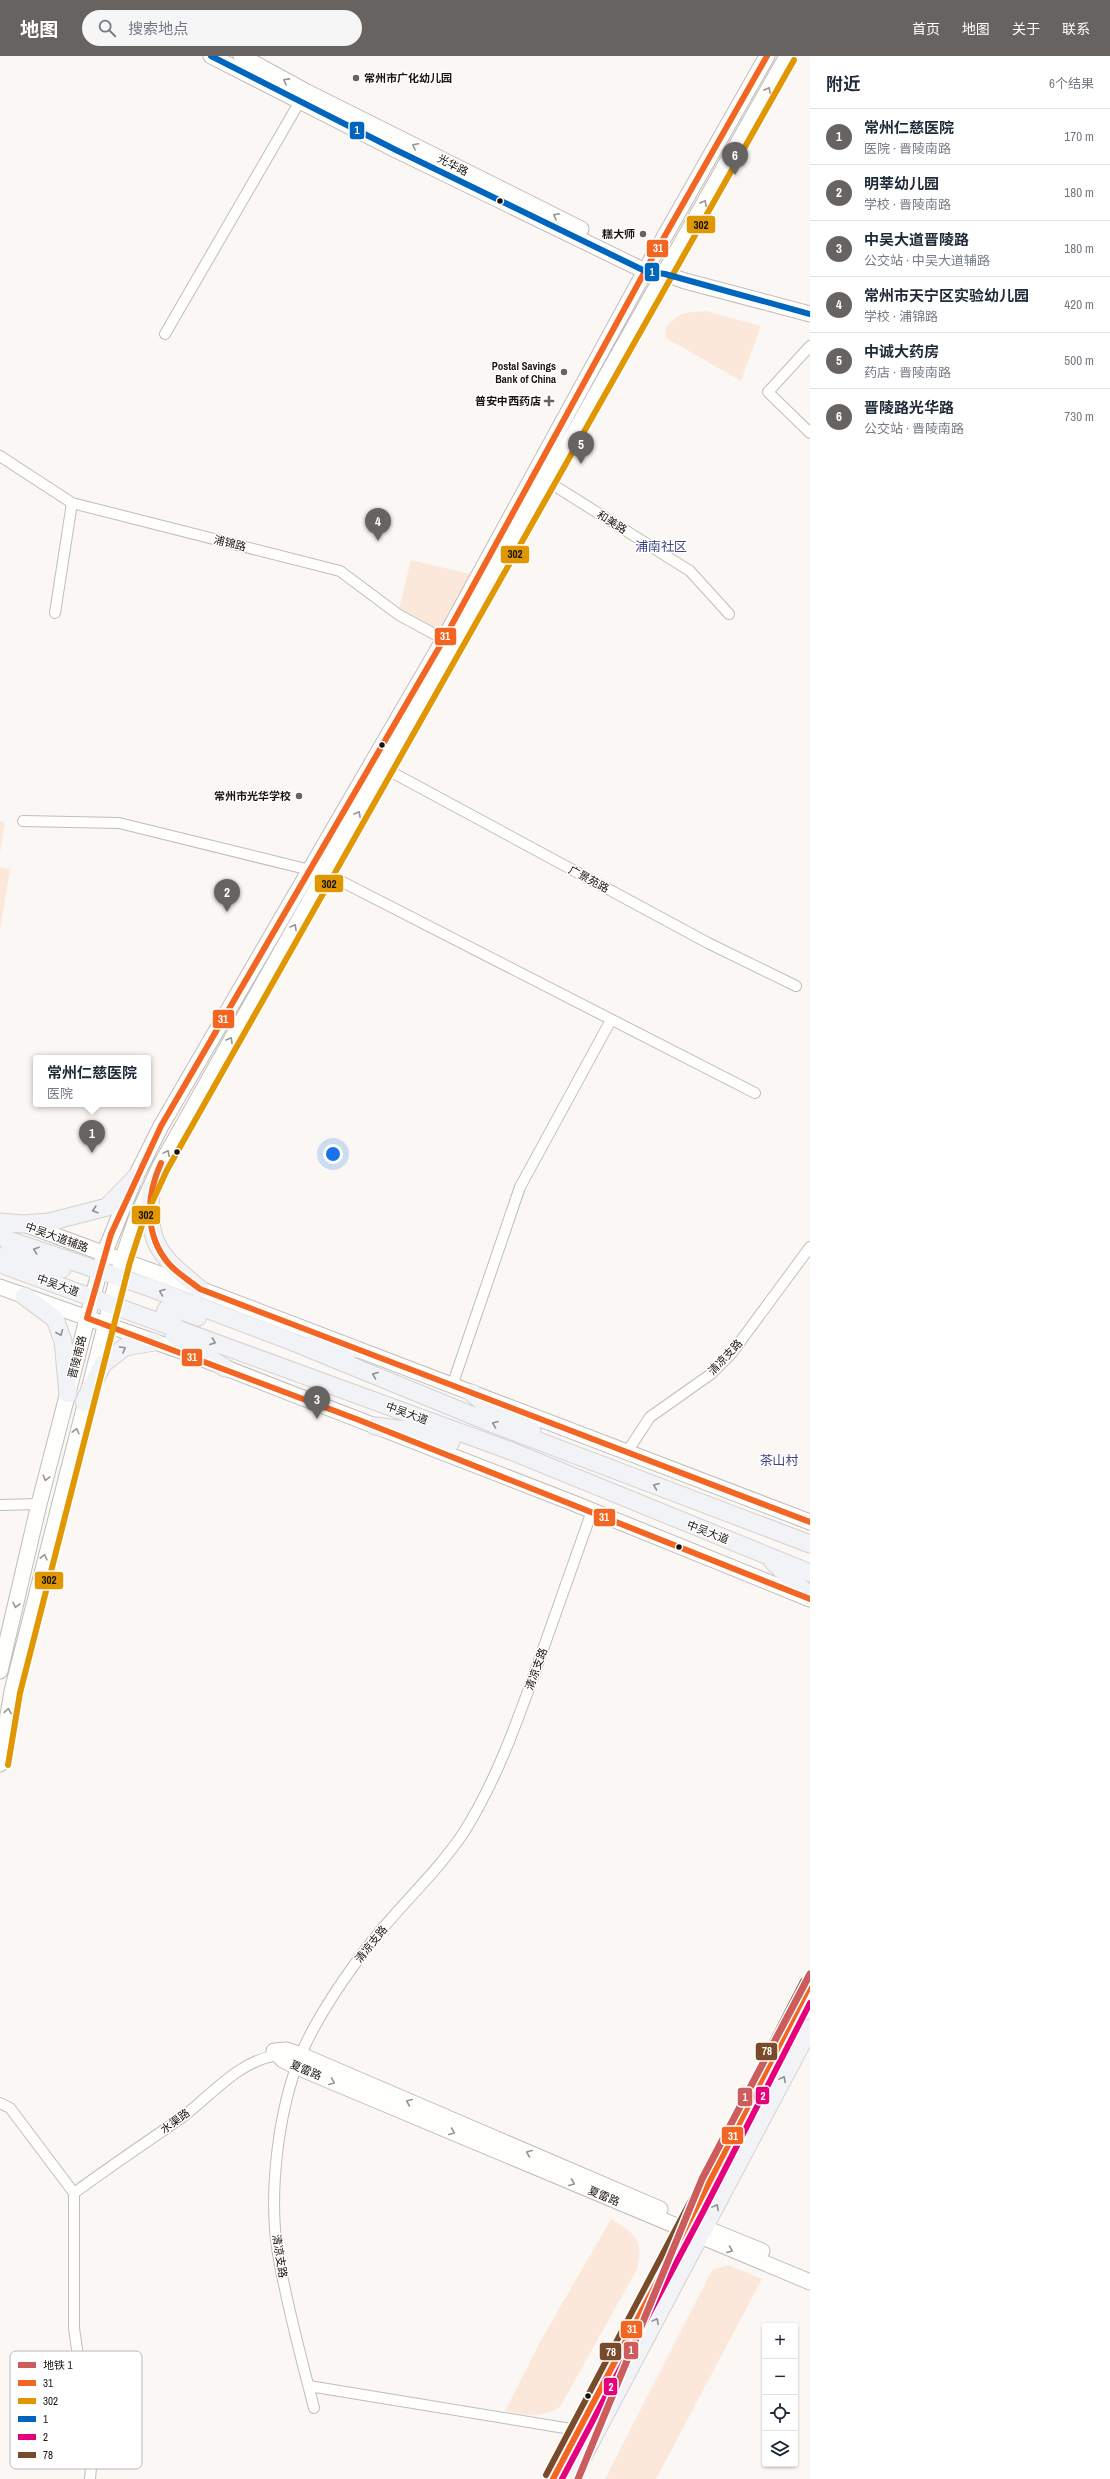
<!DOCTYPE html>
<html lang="zh">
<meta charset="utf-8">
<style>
body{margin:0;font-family:"Archivo Narrow","Noto Sans SC",sans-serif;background:#f6f6f7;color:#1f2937}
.controls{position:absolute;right:12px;bottom:12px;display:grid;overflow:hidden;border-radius:4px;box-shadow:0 1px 3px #0004}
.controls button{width:36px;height:36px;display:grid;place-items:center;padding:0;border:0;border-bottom:1px solid #e0e1e3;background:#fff;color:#1f2937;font:20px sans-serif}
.you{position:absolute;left:333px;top:1098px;width:14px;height:14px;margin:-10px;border:3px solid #fff;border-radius:50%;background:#1a73e8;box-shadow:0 0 0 6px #1a73e833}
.badge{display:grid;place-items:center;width:26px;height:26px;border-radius:50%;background:#676361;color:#fff;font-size:13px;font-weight:700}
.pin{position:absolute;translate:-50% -33px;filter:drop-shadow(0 1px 2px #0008)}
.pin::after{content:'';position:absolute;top:21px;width:14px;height:12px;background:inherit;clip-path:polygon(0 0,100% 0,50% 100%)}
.popup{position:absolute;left:33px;top:999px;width:118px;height:52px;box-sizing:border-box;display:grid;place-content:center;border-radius:4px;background:#fff;filter:drop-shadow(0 1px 3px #0005);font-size:13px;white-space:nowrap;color:#747a83}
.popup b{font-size:15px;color:#1f2937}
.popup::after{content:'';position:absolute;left:50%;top:100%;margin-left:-8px;border:8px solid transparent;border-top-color:#fff}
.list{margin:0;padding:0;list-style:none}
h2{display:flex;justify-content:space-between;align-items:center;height:52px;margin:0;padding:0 16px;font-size:17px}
h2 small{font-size:13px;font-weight:400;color:#747a83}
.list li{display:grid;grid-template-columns:26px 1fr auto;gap:12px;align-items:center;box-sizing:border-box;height:56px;padding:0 16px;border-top:1px solid #e0e1e3}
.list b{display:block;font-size:15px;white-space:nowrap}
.list p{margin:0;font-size:13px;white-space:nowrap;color:#747a83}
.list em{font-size:13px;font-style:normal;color:#747a83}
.icon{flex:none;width:22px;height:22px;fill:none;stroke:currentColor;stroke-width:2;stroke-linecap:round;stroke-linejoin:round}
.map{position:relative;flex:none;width:810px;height:2423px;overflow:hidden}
header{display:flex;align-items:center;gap:24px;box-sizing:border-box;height:56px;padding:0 20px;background:#676361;color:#fff}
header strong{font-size:19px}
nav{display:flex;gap:22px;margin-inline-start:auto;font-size:14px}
.search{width:280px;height:36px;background:#f6f6f7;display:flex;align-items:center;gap:10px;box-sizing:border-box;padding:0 14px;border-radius:22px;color:#747a83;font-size:15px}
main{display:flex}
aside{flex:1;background:#fff}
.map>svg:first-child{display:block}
.green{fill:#fce8da}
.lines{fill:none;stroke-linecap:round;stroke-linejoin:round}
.street-casing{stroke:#c1bdbb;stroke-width:12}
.secondary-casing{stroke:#c1bdbb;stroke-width:17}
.primary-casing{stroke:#d4d1d0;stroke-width:19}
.street{stroke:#fefefd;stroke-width:10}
.secondary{stroke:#fefefd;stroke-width:15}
.primary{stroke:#f2f3f7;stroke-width:17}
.bus-1-casing{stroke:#fff;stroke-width:9}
.bus-2-casing{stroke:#fff;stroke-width:9}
.bus-3-casing{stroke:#fff;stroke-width:9}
.bus-4-casing{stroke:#fff;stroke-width:9}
.bus-5-casing{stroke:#fff;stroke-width:9}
.bus-1{stroke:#f26522;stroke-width:6}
.bus-2{stroke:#e19702;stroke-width:6}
.bus-3{stroke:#0065bd;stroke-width:6}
.bus-4{stroke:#e5007d;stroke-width:6}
.bus-5{stroke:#7a4b2a;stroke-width:6}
.metro-1-casing{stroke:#fff;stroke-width:10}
.metro-1{stroke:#cd5c5c;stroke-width:7}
.oneway{stroke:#969593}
.oneway2{stroke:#908f90}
.poi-dot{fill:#676361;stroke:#fff;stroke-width:1.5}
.bus-dot{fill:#181412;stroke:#fff;stroke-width:1.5}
.labels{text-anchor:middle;stroke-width:3;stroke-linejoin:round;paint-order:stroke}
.poi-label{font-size:11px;font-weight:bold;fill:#181412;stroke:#fff;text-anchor:end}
.street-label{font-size:11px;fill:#181412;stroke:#fff}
.quarter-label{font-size:13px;fill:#404480;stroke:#fff}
.key{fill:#fff;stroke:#bab8b8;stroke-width:1}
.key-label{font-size:11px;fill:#181412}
.line-badge{stroke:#fff;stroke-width:1.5}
.badge-label{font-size:11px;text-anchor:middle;font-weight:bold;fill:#fff}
.pale-badge-label{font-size:11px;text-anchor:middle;font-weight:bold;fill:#111}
</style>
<header>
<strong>地图</strong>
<div class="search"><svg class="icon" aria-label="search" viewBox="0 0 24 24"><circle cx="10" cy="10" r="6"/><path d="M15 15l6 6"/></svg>搜索地点</div>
<nav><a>首页</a><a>地图</a><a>关于</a><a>联系</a></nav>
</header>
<main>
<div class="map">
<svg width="810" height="2423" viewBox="0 0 810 2423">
<rect width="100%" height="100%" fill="#fbf7f4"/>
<!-- green -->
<path class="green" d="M705,255L761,270L741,325L666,282L665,273C677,257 685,256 705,255Z
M411,504L470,518L448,565L439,572L429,571L399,553Z
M0,765L5,767L0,797Z
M0,811L10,813L0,873Z
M611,2163C635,2177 646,2186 636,2215L560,2351C540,2363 527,2359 505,2355L540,2286Z
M728,2209L762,2223L656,2423H605L712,2214Z"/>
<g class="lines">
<!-- street casing -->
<g class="street-casing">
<path id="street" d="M165,278L303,40
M810,290L768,336L810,377
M0,400L72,447L340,515L399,559L449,586
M547,425L690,515L729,558
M55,557L72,447
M384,712L708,887L796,930
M23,765L119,767L310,814
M325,817L755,1037
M452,1330L520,1131L611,964
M627,1396L650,1361L711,1318L731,1298L810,1191
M0,1449L39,1448
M0,2047L10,2052L74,2137V2272L92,2401L90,2423
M74,2137C108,2112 142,2089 177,2065C210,2042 236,2005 278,1999
M309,2330L577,2374
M314,2352C301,2301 287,2250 278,2198C268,2138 278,2055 301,1998C318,1959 343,1923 369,1889C399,1850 436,1818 464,1776C496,1725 516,1669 536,1613C555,1560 573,1508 592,1455"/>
</g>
<!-- secondary casing -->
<g class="secondary-casing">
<path id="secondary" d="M211,0L396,94L645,215L665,218L685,225L810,258
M241,0L307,36L581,173
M24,1168L200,1233L810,1466
M0,1231L195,1300L573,1447L810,1543
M0,1615L39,1448L104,1198L135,1122L161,1070L444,583L650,206L767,0
M0,1708L12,1635L122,1204L136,1163L160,1110L787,0
M274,1995L283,2004L297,2011L810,2226
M274,1995L287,1994L301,1999L660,2153
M703,2171L762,2195"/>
</g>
<!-- primary casing -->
<g class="primary-casing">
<path id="primary" d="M151,1133C147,1189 159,1199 200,1233
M0,1166L22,1168L49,1166L107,1151L135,1122
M0,1181L148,1231L288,1284L486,1365L810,1488
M8,1196L47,1211L62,1213L64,1208L61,1206
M0,1208L511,1395L810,1517
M24,1240L55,1263L63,1285L68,1338
M177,1272L164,1260L166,1254L182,1255L198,1261
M174,1279L225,1312
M313,1287L354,1293
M472,1337C490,1354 512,1362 532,1375
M84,1346L103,1308L125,1291L154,1286
M375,1370L421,1376L451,1386
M773,1506L810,1540
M553,2423L577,2374L696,2152L810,1929
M571,2423L810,1972"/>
</g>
<!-- street -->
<use href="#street" class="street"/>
<!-- secondary -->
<use href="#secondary" class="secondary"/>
<!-- primary -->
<use href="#primary" class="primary"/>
<!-- bus-1 casing -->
<g class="bus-1-casing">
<path id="bus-1" d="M767,0L650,206L444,583L161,1070L111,1178L87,1262L359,1364L810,1543
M161,1107C146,1140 144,1179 169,1208C178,1218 190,1225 200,1233L810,1466
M553,2423L696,2152L810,1929"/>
</g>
<!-- bus-2 casing -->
<g class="bus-2-casing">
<path id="bus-2" d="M8,1709L20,1637L130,1206L143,1166L167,1114L794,4"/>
</g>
<!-- bus-3 casing -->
<g class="bus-3-casing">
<path id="bus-3" d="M211,0L396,94L645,215L665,218L810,258"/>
</g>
<!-- bus-4 casing -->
<g class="bus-4-casing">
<path id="bus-4" d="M562,2423L703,2156L810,1947"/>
</g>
<!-- bus-5 casing -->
<g class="bus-5-casing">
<path id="bus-5" d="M546,2419L689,2148L803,1925"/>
</g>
<!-- bus-1 -->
<use href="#bus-1" class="bus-1"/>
<!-- bus-2 -->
<use href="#bus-2" class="bus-2"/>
<!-- bus-3 -->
<use href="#bus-3" class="bus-3"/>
<!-- bus-4 -->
<use href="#bus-4" class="bus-4"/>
<!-- bus-5 -->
<use href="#bus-5" class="bus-5"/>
<!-- metro-1 casing -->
<g class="metro-1-casing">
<path id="metro-1" d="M578,2423L702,2123L810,1918"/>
</g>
<!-- metro-1 -->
<use href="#metro-1" class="metro-1"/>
</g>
<!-- one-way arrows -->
<defs><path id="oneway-chevron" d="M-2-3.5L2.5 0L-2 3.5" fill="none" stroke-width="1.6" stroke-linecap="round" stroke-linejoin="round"/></defs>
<g class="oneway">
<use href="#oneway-chevron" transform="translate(286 25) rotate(-151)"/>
<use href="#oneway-chevron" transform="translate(768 34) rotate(-61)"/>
<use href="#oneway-chevron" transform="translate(415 90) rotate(-153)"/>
<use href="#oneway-chevron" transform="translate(704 147) rotate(-61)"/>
<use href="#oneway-chevron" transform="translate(556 160) rotate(-153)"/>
<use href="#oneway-chevron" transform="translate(358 758) rotate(-61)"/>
<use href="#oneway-chevron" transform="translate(294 871) rotate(-60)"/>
<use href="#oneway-chevron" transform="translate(230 984) rotate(-60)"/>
<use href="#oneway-chevron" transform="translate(167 1097) rotate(-62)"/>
<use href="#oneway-chevron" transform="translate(76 1375) rotate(-76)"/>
<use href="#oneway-chevron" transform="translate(46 1422) rotate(105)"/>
<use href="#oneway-chevron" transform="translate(44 1501) rotate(-76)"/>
<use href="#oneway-chevron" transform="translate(16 1549) rotate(103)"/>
<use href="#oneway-chevron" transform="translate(8 1655) rotate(-81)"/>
<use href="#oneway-chevron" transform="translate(332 2026) rotate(23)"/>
<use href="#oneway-chevron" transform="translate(409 2046) rotate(-157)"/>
<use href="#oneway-chevron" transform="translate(452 2076) rotate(23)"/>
<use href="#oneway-chevron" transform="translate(529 2097) rotate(-157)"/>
<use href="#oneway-chevron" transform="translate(572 2127) rotate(23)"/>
<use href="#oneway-chevron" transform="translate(730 2194) rotate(22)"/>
</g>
<g class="oneway2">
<use href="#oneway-chevron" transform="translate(95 1154) rotate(164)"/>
<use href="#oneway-chevron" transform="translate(36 1194) rotate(-161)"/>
<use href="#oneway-chevron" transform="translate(162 1236) rotate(-159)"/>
<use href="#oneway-chevron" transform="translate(60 1277) rotate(68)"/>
<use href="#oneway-chevron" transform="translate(213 1286) rotate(20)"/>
<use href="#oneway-chevron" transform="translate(123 1293) rotate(-30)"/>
<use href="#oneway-chevron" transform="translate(375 1319) rotate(-158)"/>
<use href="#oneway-chevron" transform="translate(495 1368) rotate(-159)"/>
<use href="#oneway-chevron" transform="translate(656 1430) rotate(-159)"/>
<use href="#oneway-chevron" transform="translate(783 2023) rotate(-62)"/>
<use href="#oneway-chevron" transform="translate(716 2151) rotate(-62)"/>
<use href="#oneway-chevron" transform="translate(656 2265) rotate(-62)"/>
</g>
<!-- markers -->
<g class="poi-dot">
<circle cx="356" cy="22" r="4"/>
<circle cx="643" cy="178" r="4"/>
<circle cx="564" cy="316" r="4"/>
<path d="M547 339h4v4h4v4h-4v4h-4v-4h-4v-4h4z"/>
<circle cx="299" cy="740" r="4"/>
</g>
<g class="bus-dot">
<circle cx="500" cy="145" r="3.5"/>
<circle cx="382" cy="689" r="3.5"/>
<circle cx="177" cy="1096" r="3.5"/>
<circle cx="679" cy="1491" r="3.5"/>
<circle cx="588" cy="2340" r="3.5"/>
</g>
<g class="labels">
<!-- poi labels -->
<g class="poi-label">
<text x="364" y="26" text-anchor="start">常州市广化幼儿园</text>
<text x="635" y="182">糕大师</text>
<text x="556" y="314">Postal Savings<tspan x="556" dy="13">Bank of China</tspan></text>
<text x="541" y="349">普安中西药店</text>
<text x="291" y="744">常州市光华学校</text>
</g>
<!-- street labels -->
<g class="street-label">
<text transform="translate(453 109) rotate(27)" y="4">光华路</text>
<text transform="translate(612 466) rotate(32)" y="4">和美路</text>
<text transform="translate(230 487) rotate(14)" y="4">浦锦路</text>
<text transform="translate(589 823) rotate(28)" y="4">广景苑路</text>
<text transform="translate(57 1181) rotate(20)" y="4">中吴大道辅路</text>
<text transform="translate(58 1229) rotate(20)" y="4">中吴大道</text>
<text transform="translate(77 1301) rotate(-76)" y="4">晋陵南路</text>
<text transform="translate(725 1301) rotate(-47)" y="4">清凉支路</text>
<text transform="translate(407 1357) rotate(20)" y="4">中吴大道</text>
<text transform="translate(708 1476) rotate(21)" y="4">中吴大道</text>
<text transform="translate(536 1613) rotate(-70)" y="4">清凉支路</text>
<text transform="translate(371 1888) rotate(-51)" y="4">清凉支路</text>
<text transform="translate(306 2014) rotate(23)" y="4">夏雷路</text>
<text transform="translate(175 2065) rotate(-36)" y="4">水渠路</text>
<text transform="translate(604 2140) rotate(23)" y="4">夏雷路</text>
<text transform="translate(280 2200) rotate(81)" y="4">清凉支路</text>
</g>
<!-- quarter labels -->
<g class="quarter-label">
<text x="661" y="495">浦南社区</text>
<text x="779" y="1409">茶山村</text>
</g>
</g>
<!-- legend -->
<rect x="10" y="2295" width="132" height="118" rx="6" class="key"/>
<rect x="18" y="2306" width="18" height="6" fill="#cd5c5c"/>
<rect x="18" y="2324" width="18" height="6" fill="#f26522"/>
<rect x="18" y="2342" width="18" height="6" fill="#e19702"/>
<rect x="18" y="2360" width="18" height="6" fill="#0065bd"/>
<rect x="18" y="2378" width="18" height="6" fill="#e5007d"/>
<rect x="18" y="2396" width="18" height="6" fill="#7a4b2a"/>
<g class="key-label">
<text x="43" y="2313">地铁 1</text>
<text x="43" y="2331">31</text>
<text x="43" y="2349">302</text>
<text x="43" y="2367">1</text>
<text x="43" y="2385">2</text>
<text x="43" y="2403">78</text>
</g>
<g class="line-badge">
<rect x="349" y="65" width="16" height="19" rx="4" fill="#0065bd"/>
<rect x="686" y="159" width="30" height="19" rx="4" fill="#e19702"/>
<rect x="646" y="183" width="23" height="19" rx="4" fill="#f26522"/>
<rect x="644" y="206" width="16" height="20" rx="4" fill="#0065bd"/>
<rect x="500" y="489" width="30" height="19" rx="4" fill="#e19702"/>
<rect x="434" y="571" width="23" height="19" rx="4" fill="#f26522"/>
<rect x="314" y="818" width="30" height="19" rx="4" fill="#e19702"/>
<rect x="212" y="953" width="23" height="20" rx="4" fill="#f26522"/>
<rect x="131" y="1149" width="30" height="20" rx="4" fill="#e19702"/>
<rect x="181" y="1292" width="22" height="19" rx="4" fill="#f26522"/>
<rect x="593" y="1452" width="23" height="19" rx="4" fill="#f26522"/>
<rect x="34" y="1515" width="30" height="19" rx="4" fill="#e19702"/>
<rect x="755" y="1986" width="23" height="19" rx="4" fill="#7a4b2a"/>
<rect x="755" y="2030" width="15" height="19" rx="4" fill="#e5007d"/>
<rect x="737" y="2031" width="16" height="20" rx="4" fill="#cd5c5c"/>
<rect x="721" y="2070" width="23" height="19" rx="4" fill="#f26522"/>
<rect x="620" y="2264" width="23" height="19" rx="4" fill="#f26522"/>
<rect x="623" y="2285" width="16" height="19" rx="4" fill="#cd5c5c"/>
<rect x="599" y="2286" width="23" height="19" rx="4" fill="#7a4b2a"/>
<rect x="603" y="2321" width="15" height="19" rx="4" fill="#e5007d"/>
</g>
<g class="badge-label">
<text x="357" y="78">1</text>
<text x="658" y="196">31</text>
<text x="652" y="220">1</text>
<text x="445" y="584">31</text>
<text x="223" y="967">31</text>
<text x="192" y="1305">31</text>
<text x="604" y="1465">31</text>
<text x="767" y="1999">78</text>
<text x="763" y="2044">2</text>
<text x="745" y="2045">1</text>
<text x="733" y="2084">31</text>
<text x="632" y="2277">31</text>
<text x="631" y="2298">1</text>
<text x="611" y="2300">78</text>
<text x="611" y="2335">2</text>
</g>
<g class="pale-badge-label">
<text x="701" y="173">302</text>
<text x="515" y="502">302</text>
<text x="329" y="832">302</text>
<text x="146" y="1163">302</text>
<text x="49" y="1528">302</text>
</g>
</svg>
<div class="controls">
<button>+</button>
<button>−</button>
<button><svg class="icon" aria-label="locate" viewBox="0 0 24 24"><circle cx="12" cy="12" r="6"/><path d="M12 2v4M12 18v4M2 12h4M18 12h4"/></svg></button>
<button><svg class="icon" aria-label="layers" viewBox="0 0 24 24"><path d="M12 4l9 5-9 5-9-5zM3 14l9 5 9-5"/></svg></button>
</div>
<div class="you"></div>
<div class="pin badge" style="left:92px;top:1097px">1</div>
<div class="popup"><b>常州仁慈医院</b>医院</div>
<div class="pin badge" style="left:227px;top:856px">2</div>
<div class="pin badge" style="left:317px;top:1363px">3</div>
<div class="pin badge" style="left:378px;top:485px">4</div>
<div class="pin badge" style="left:581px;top:408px">5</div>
<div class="pin badge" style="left:735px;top:119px">6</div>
</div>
<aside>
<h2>附近<small>6个结果</small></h2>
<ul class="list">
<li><span class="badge">1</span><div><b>常州仁慈医院</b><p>医院 · 晋陵南路</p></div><em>170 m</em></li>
<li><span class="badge">2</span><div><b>明莘幼儿园</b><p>学校 · 晋陵南路</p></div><em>180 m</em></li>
<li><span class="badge">3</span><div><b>中吴大道晋陵路</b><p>公交站 · 中吴大道辅路</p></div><em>180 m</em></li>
<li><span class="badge">4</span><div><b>常州市天宁区实验幼儿园</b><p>学校 · 浦锦路</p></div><em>420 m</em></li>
<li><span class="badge">5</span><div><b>中诚大药房</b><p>药店 · 晋陵南路</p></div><em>500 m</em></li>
<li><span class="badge">6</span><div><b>晋陵路光华路</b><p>公交站 · 晋陵南路</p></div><em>730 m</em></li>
</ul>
</aside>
</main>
